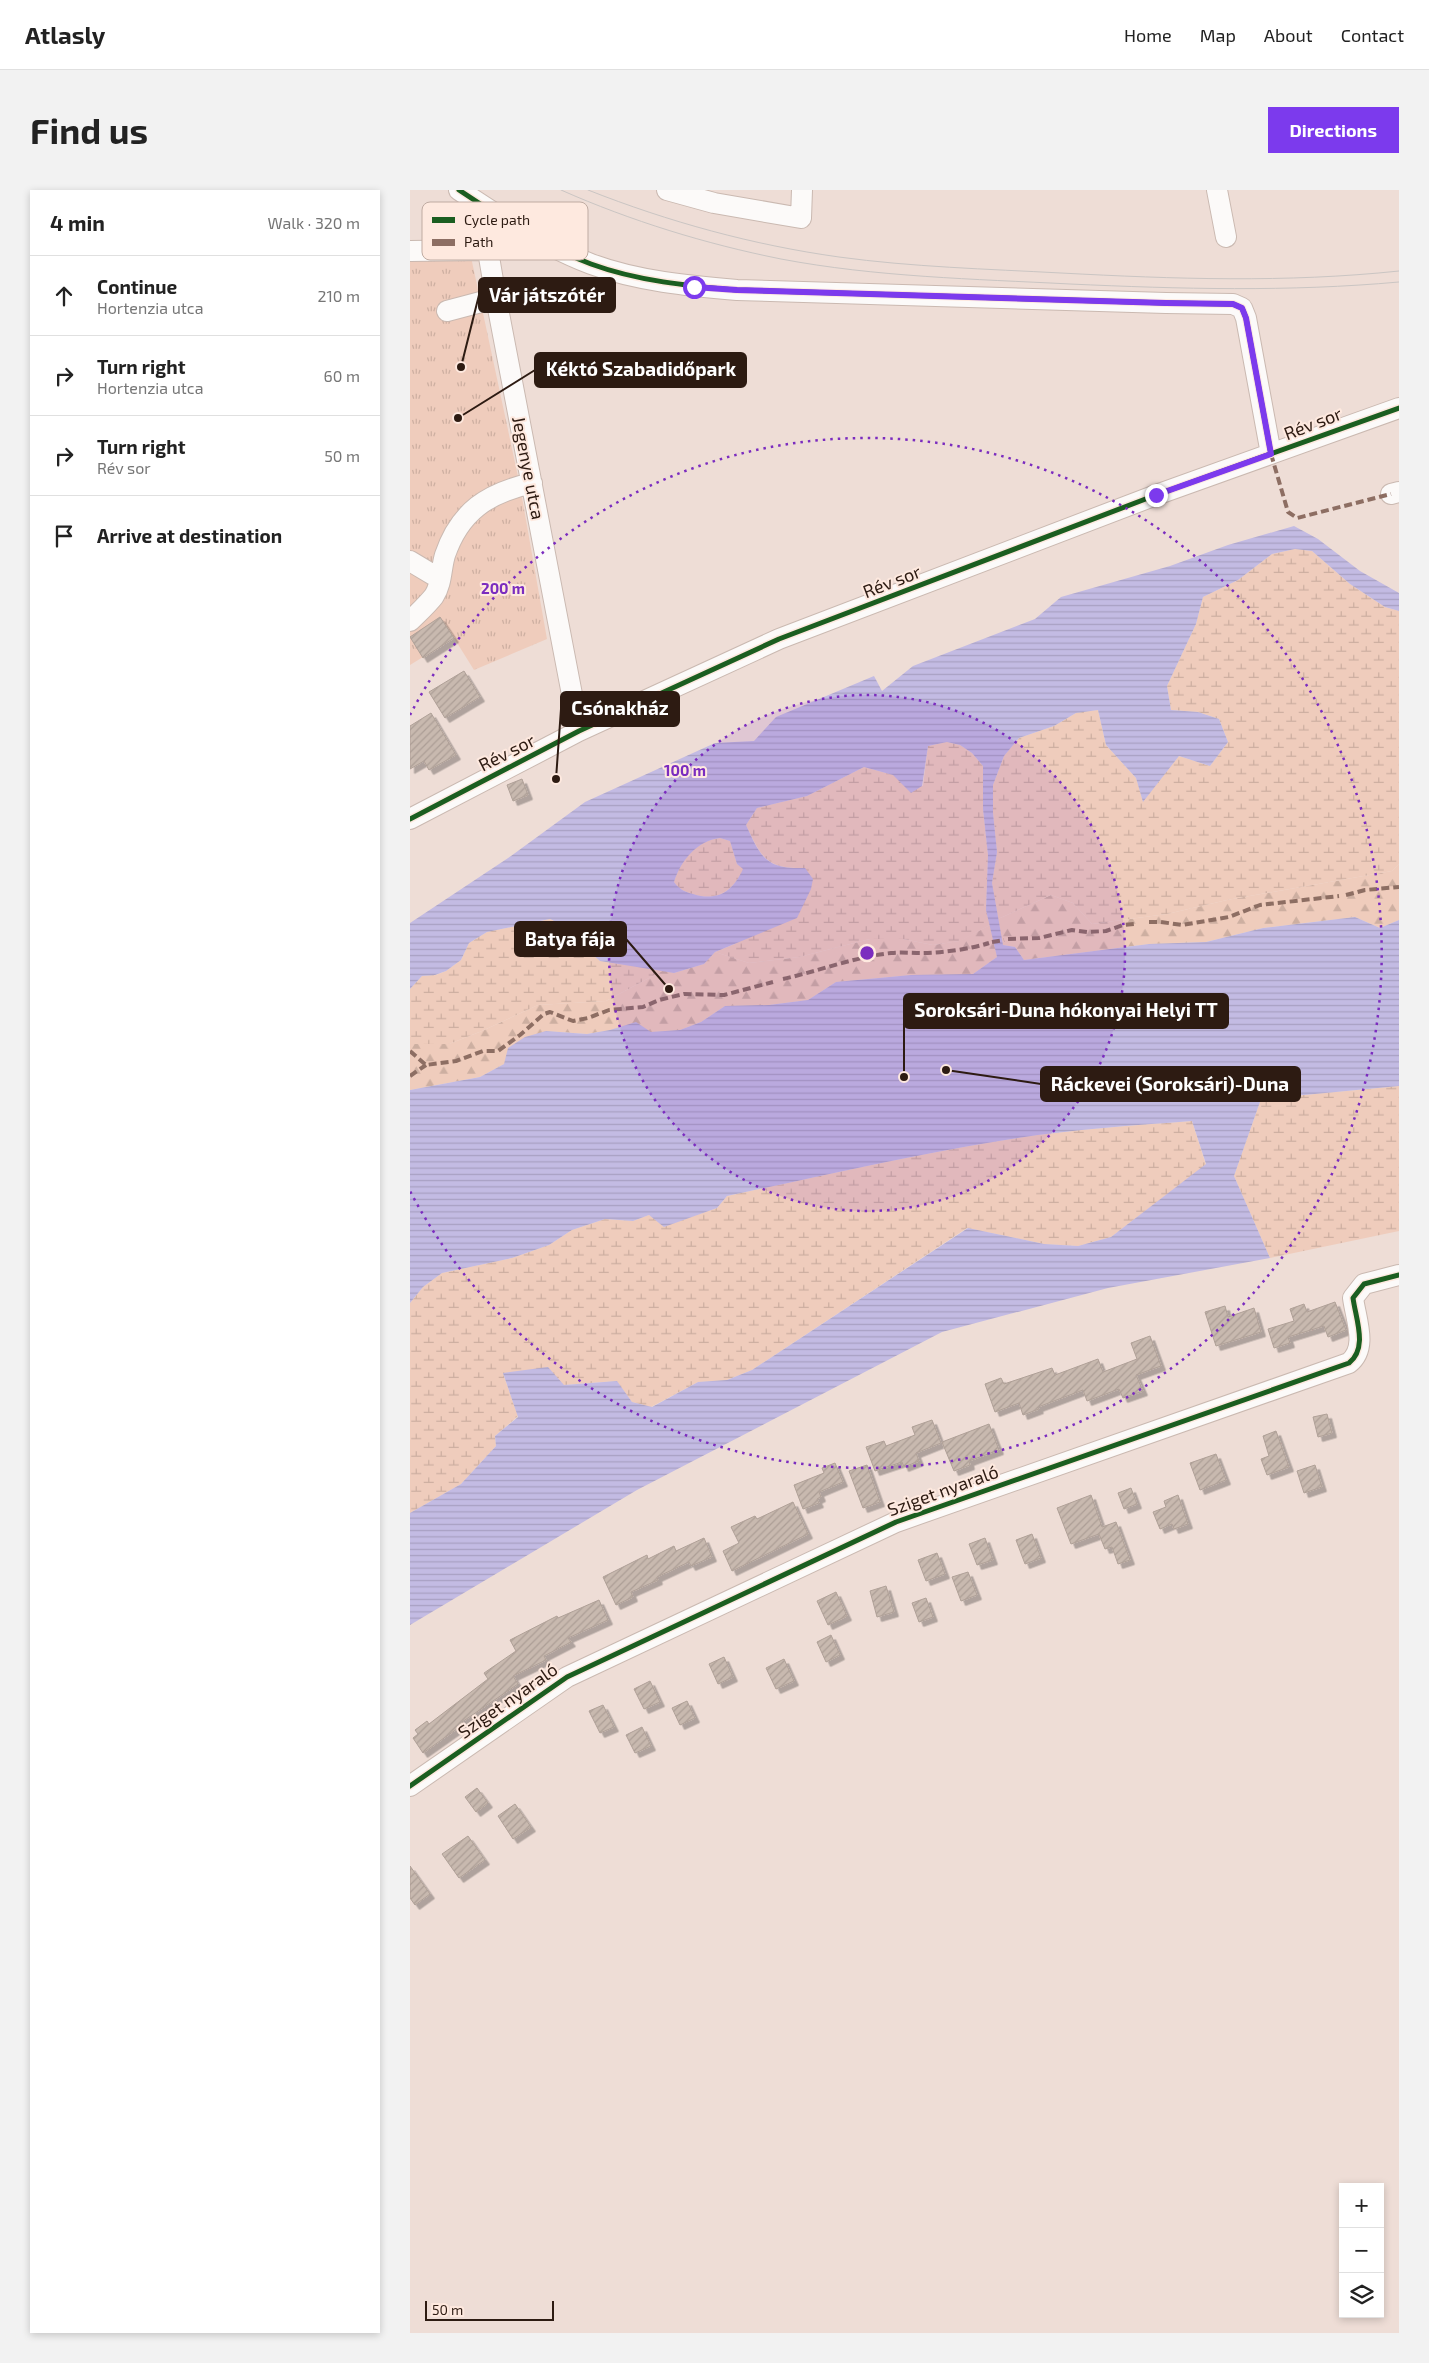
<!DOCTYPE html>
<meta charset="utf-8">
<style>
body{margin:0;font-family:"Exo 2",sans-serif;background:#f2f2f2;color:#222}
.controls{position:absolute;right:15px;bottom:15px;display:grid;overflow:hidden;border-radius:0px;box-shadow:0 2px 8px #0003}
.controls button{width:45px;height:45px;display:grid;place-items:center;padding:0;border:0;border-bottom:1px solid #e0e0e0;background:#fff;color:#222;font:25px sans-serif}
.scale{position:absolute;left:15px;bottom:12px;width:129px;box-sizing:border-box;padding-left:5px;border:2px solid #2d1b12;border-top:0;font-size:14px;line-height:18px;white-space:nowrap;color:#2d1b12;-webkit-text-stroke:4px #fee9df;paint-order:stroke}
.stop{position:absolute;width:15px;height:15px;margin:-11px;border:4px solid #7c3aed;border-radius:50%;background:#fff}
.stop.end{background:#7c3aed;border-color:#fff;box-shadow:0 1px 5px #0008}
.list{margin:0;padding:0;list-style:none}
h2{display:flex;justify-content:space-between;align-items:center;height:65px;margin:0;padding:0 20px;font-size:21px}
h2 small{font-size:16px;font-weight:400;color:#767676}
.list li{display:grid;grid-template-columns:32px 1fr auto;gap:15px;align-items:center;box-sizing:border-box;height:80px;padding:0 20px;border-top:1px solid #e0e0e0}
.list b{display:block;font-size:19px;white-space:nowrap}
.list p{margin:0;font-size:16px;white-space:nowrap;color:#767676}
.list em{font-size:16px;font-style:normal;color:#767676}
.icon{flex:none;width:28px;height:28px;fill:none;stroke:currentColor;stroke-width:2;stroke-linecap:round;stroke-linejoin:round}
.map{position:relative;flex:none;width:989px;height:2143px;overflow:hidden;border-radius:0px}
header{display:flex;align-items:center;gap:30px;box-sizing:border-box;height:70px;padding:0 25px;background:#fff;border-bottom:1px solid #e0e0e0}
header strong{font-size:24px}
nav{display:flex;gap:28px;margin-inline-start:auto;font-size:18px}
.intro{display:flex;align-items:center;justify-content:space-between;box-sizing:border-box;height:120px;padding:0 30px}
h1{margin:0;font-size:35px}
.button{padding:12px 22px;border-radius:0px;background:#7c3aed;color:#fff;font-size:18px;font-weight:700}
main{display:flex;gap:30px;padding:0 30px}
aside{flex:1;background:#fff;border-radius:0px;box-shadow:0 2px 8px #0003}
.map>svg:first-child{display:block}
.grass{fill:url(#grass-tufts)}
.forest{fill:url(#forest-firs)}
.wetland{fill:url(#wetland-marsh)}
.water{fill:url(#water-rules);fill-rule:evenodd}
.building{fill:url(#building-hatch);stroke:#afa097;filter:url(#shadow)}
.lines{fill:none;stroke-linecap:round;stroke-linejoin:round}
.minor-casing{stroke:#cab9b1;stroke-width:22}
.minor{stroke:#fcfaf9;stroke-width:20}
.tram{stroke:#cac5c3;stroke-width:1}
.quiet{stroke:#8d6e63;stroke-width:4;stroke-dasharray:8 4;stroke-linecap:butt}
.cycleway-casing{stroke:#fee9df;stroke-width:8}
.cycleway{stroke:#1b5e20;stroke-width:5}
.route{stroke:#7c3aed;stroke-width:6}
.ring{fill:none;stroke:#7b2cbf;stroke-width:2.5;stroke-dasharray:2.5 5}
.labels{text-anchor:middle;stroke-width:4;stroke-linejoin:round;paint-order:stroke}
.street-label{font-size:18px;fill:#2d1b12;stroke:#fee9df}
.key{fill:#fee9df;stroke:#bfaba2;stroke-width:1}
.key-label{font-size:14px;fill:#2d1b12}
.centre{fill:#7b2cbf;stroke:#fee9df;stroke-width:2.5}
.ring-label{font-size:15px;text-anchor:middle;font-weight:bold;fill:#7b2cbf;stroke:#fee9df;stroke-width:4;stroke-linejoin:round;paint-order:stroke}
.leader{fill:none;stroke:#2d1b12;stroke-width:2}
.callout-dot{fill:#2d1b12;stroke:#fee9df;stroke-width:2}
.callout{fill:#2d1b12;stroke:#2d1b12;stroke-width:2}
.callout-label{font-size:19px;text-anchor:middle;font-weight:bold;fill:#fff}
</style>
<header>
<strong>Atlasly</strong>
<nav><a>Home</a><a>Map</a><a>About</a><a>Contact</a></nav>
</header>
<div class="intro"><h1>Find us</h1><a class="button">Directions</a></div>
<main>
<aside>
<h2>4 min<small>Walk · 320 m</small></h2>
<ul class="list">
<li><svg class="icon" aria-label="ahead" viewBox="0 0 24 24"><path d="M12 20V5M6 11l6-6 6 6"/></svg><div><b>Continue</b><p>Hortenzia utca</p></div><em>210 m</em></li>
<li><svg class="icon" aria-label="right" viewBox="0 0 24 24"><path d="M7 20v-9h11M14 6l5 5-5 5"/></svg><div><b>Turn right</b><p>Hortenzia utca</p></div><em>60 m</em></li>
<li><svg class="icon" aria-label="right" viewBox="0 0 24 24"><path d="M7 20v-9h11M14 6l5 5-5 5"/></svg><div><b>Turn right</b><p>Rév sor</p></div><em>50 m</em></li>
<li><svg class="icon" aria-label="arrive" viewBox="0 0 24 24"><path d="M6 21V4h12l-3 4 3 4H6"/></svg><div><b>Arrive at destination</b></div></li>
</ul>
</aside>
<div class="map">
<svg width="989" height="2143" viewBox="0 0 989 2143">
<defs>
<pattern id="grass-tufts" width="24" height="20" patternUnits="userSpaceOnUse" patternTransform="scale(1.25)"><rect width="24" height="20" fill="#efccbc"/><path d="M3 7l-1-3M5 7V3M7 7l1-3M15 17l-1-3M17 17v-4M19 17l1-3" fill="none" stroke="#cdafa1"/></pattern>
<pattern id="forest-firs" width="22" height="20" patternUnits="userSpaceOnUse" patternTransform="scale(1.25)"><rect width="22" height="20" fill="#efccbc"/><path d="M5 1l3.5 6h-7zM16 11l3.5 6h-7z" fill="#cdafa1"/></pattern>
<pattern id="wetland-marsh" width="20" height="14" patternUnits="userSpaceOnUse" patternTransform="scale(1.25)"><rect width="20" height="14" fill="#efccbc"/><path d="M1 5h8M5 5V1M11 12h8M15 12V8" fill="none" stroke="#cdafa1"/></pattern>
<pattern id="water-rules" width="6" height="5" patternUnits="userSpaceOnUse" patternTransform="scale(1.25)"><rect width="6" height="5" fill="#c3bbe3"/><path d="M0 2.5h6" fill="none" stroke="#a8a0c2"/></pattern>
<pattern id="building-hatch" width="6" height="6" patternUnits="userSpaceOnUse" patternTransform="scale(1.25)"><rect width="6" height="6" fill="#c8b9af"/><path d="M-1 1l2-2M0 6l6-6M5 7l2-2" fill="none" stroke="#ac9e96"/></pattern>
<filter id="shadow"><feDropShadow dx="4.5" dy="4.5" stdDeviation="0" flood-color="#0004"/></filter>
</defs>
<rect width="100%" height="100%" fill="#eeddd6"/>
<!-- grass -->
<path class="grass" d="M61,67L110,296L137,449L64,480L44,448L0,475V69Z"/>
<!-- forest -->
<path class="forest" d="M989,674V730L970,738L945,727L853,738L796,752L739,754L614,770L605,757L593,755L588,729L641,705L663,713L682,734L757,724L817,710L982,681Z
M580,735L587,767L563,784L501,785L426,792L398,810L359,815L315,816L291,832L270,840L241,842L200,840L177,844L136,841L94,874L70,887L0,900V854H39L72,841L128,815L196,811L254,780L264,783L294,774L305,762L339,773L389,767L460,749H493L523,755L549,751Z"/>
<!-- wetland -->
<path class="wetland" d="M885,359L902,361L940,394L975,417L989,421V674L982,681L817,710L757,724L682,734L663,713L641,705L588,729L582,693L587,662L583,623V595L594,566L609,548L644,536L666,523L688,520L696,555L726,588L733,611L769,566L800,576L818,552L809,529L788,522L761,520L757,496L786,434L793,407L828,390L862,364Z
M537,552L550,555L562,563L573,576V619L578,665L576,720L580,735L550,751L523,755L493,749H460L389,767L339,773L305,762L325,754L395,678C356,679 352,668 336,635L347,618L397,606L454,577L483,585L513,596L518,556Z
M310,648L320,651L327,674L334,679C322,701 308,712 283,704C275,702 269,699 264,692C271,670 286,651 310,648Z
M140,729L160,738L176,759L190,771L254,780L196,811L128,815L72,841L39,854H0V799L12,786L26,785L36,781L51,770L59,753L77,742Z
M989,896V1041L860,1068L824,986L851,909Z
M782,931L796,975L701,1047L668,1056L634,1054L557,1038L342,1180L317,1190L288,1192L241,1217L222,1212L206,1191L154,1195L93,1184L108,1226L85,1246L86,1256L51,1294L0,1323V1113L13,1097L32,1083L102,1068L139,1055L162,1040L195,1029L223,1031L239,1025L254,1036L307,1018L317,1006C407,987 498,966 589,951C653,940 718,936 782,931Z"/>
<!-- water -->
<path class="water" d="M884,336L908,349L950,381L989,403V421L975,417L940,394L902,361L885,359L862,364L828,390L793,407L786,434L757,496L761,520L788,522L809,529L818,552L800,576L769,566L733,612L726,588L696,555L688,520L666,523L644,536L609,548L594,566L583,595V623L587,662L582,693L593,755L605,757L614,770L739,754L796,752L853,738L945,727L970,738L989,730V896L851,909L824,986L860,1068L698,1098L532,1142L227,1300L0,1435V1323L51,1294L86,1256L85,1246L108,1227L93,1183L138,1177L154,1195L207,1191L222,1212L242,1217L288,1192L317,1190L342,1180L558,1038L634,1054L668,1056L701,1047L796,974L782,931C717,936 653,940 589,951C498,966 407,987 317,1006L307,1018L254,1037L239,1025L223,1031L195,1029L162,1040L139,1055L102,1068L32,1083L13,1097L0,1113V900L70,887L94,874L98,858L115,847L136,841L177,844L200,840L226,832L241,842L270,840L291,832L315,816L359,815L398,810L426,792L501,785L563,784L587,767L576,720L578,665L573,619V576L562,563L550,555L537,552L518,556L512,596L501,603L483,585L454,577L397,606L347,618L336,635C351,668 356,679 395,678L403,689L401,699L387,728L305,762L294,774L264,783L190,771L176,759L160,738L140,729L77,742L59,753L51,770L36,781L25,785L12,786L0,799V733L101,666L175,612L305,553L344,551L366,527L464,486L472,501L503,476L625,429L651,407L760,376L818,355ZM310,648L320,651L327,674L333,679C323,701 308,712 283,704C275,702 269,699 264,692C271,670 287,651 310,648Z"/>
<!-- building -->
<path class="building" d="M30,427L44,448L13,468L0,447Z
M54,481L70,507L35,528L19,502Z
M21,523L46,565L19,580L14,571L0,579V536Z
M112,589L118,605L103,611L97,595Z
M925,1112L936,1140L918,1147L914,1136L878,1147L880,1153L864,1158L858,1139L884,1131L880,1119L894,1114L897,1122Z
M815,1116L818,1127L844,1118L851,1142L806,1156L795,1122Z
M740,1146L751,1176L726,1185L733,1201L713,1208L709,1199L677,1211L673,1200L628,1217L629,1219L613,1225L609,1213L585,1222L575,1194L591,1188L594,1194L642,1178L645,1185L688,1169L693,1182L727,1169L721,1153Z
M917,1224L922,1243L908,1247L903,1227Z
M522,1230L531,1253L506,1263L509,1271L494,1277L492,1272L465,1281L456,1257L474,1251L476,1256L505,1245L502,1237Z
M579,1234L589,1260L559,1271L560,1275L544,1281L532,1252Z
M866,1241L879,1277L857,1285L851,1269L859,1266L853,1246Z
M806,1264L816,1290L790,1300L780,1273Z
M425,1273L433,1292L409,1302L411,1307L407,1309L409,1313L393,1319L384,1295L414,1283L412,1278Z
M457,1275L470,1312L453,1318L439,1281Z
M905,1275L912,1297L894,1303L887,1281Z
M721,1298L727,1314L714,1319L708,1303Z
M681,1305L692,1337L706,1332L720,1370L708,1374L702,1357L695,1359L689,1344L661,1354L647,1318Z
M768,1305L778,1334L764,1339L762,1334L750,1339L743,1322L756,1317L754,1311Z
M383,1312L398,1344L322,1381L313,1361L329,1353L321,1337L345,1326L347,1329Z
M622,1344L631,1368L615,1374L606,1350Z
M294,1348L302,1367L281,1376L279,1372L247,1387L248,1390L221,1402L223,1407L206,1415L193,1387L237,1365L238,1369L264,1356L266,1361Z
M575,1348L583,1370L567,1375L559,1354Z
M527,1363L535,1384L516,1391L508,1370Z
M558,1382L567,1405L551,1411L542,1387Z
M476,1396L484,1422L467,1427L460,1401Z
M426,1402L437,1426L418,1435L407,1411Z
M516,1408L523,1427L509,1432L502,1413Z
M189,1410L198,1430L158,1448L161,1452L134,1466L136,1470L103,1486L108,1494L52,1532L54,1534L13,1563L3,1548L8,1544L5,1540L17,1531L19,1534L78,1489L74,1483L106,1461L100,1450L147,1426L148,1428Z
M421,1445L430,1465L416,1472L407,1452Z
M314,1467L323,1487L308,1494L299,1474Z
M374,1469L384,1491L366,1499L356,1478Z
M240,1491L250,1512L234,1519L224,1499Z
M277,1511L285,1528L270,1535L262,1518Z
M193,1515L204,1537L190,1543L179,1521Z
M232,1537L241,1556L225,1563L216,1545Z
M67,1598L78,1613L66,1622L55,1607Z
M105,1614L121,1637L103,1649L88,1626Z
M58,1646L75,1670L49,1688L32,1664Z
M0,1676L20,1704L5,1715L0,1708Z"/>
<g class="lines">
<!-- minor casing -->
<g class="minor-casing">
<path id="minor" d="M49,0C91,28 134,56 181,74C227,91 279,96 327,100L756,113L823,114L832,118L836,128L861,264
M257,0L304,13L391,28L392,0
M807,0L816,47
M70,14L86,108L169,541
M0,61L77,60
M37,121L86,108
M981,304L989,302
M0,371L30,389
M0,431C8,423 17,415 24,406C32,394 31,378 35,365C50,321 78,303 122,293
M0,629L169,541L369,449L746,305L989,218
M0,1596L157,1487L486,1332L939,1173C958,1158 946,1130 943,1108L954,1094L989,1085"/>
</g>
<!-- minor -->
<use href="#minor" class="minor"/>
<!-- tram -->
<path class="tram" d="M151,0C221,31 296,54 371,69C466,87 564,89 660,94C770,99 879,102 989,92
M178,0C259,32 343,55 429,67C502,77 577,79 651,83C764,89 876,93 989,81"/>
<!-- quiet -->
<path class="quiet" d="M861,264L878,322L887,328L981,304
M936,705L955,700L989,697
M739,732H751L772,735L819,727L850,715L929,706
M598,749L629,748L662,740L677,742L696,741L713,735L724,734
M582,752L594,750
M373,789C409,781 444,767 481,763C491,762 501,763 511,763C531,763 561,759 579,753
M0,861L16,875L46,871L73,861H88L110,845L134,824L140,822L163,831L178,828L199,820L233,817L249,810L274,804L314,805L363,792
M0,886L16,875"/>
<!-- cycleway casing -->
<g class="cycleway-casing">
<path id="cycleway" d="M49,0C91,28 134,56 181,74C227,91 279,96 327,100L756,113L823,114L832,118L836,128L861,264
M0,629L169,541L369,449L746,305L989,218
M0,1596L157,1487L486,1332L939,1173C958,1158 946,1130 943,1108L954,1094L989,1085"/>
</g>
<!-- cycleway -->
<use href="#cycleway" class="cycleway"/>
</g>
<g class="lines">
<!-- route -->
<path class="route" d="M284,97L327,100L756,113L823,114L832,118L836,128L861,264L746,305"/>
</g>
<!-- distance rings -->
<circle cx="457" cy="763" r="258" fill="#7b2cbf" fill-opacity=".12"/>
<g class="ring">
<circle cx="457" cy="763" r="258"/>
<path d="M0 525A515 515 0 1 1 0 1001"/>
</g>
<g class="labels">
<!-- street labels -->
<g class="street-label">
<text transform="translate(903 234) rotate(-21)" y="6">Rév sor</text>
<text transform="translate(118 278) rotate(79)" y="6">Jegenye utca</text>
<text transform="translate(482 392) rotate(-21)" y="6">Rév sor</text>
<text transform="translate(97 563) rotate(-27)" y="6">Rév sor</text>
<text transform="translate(533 1301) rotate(-20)" y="6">Sziget nyaraló</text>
<text transform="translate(98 1511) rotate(-35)" y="6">Sziget nyaraló</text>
</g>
</g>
<!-- legend -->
<rect x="12" y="12" width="166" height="58" rx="8" class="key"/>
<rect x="22" y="27" width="23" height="6" fill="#1b5e20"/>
<rect x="22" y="49" width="23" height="7" fill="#8d6e63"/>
<g class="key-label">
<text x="54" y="35">Cycle path</text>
<text x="54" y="57">Path</text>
</g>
<circle cx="457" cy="763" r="8" class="centre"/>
<g class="ring-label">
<text x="93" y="404">200 m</text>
<text x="275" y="586">100 m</text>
</g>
<!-- callouts -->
<path class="leader" d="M51 177L69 105M48 228L125 180M146 589L151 519M259 799L216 749M494 887L494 821M536 880L631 894"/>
<g class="callout-dot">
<circle cx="51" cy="177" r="5"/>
<circle cx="48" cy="228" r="5"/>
<circle cx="146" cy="589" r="5"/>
<circle cx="259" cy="799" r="5"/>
<circle cx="494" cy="887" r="5"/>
<circle cx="536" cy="880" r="5"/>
</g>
<g class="callout">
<rect x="69" y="88" width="136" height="34" rx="5"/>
<rect x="125" y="163" width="211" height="34" rx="5"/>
<rect x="151" y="502" width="118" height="34" rx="5"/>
<rect x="105" y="732" width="111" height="34" rx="5"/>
<rect x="494" y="804" width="324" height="34" rx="5"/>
<rect x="631" y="877" width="259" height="34" rx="5"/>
</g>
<g class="callout-label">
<text x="137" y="112">Vár játszótér</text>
<text x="231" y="186">Kéktó Szabadidőpark</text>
<text x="210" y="525">Csónakház</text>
<text x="160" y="756">Batya fája</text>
<text x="656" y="827">Soroksári-Duna hókonyai Helyi TT</text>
<text x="760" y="901">Ráckevei (Soroksári)-Duna</text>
</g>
</svg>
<div class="controls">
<button>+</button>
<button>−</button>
<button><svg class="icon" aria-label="layers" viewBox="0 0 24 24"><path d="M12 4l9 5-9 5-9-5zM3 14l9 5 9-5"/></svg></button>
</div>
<div class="scale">50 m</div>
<div class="stop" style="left:284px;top:97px"></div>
<div class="stop end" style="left:746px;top:305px"></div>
</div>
</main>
